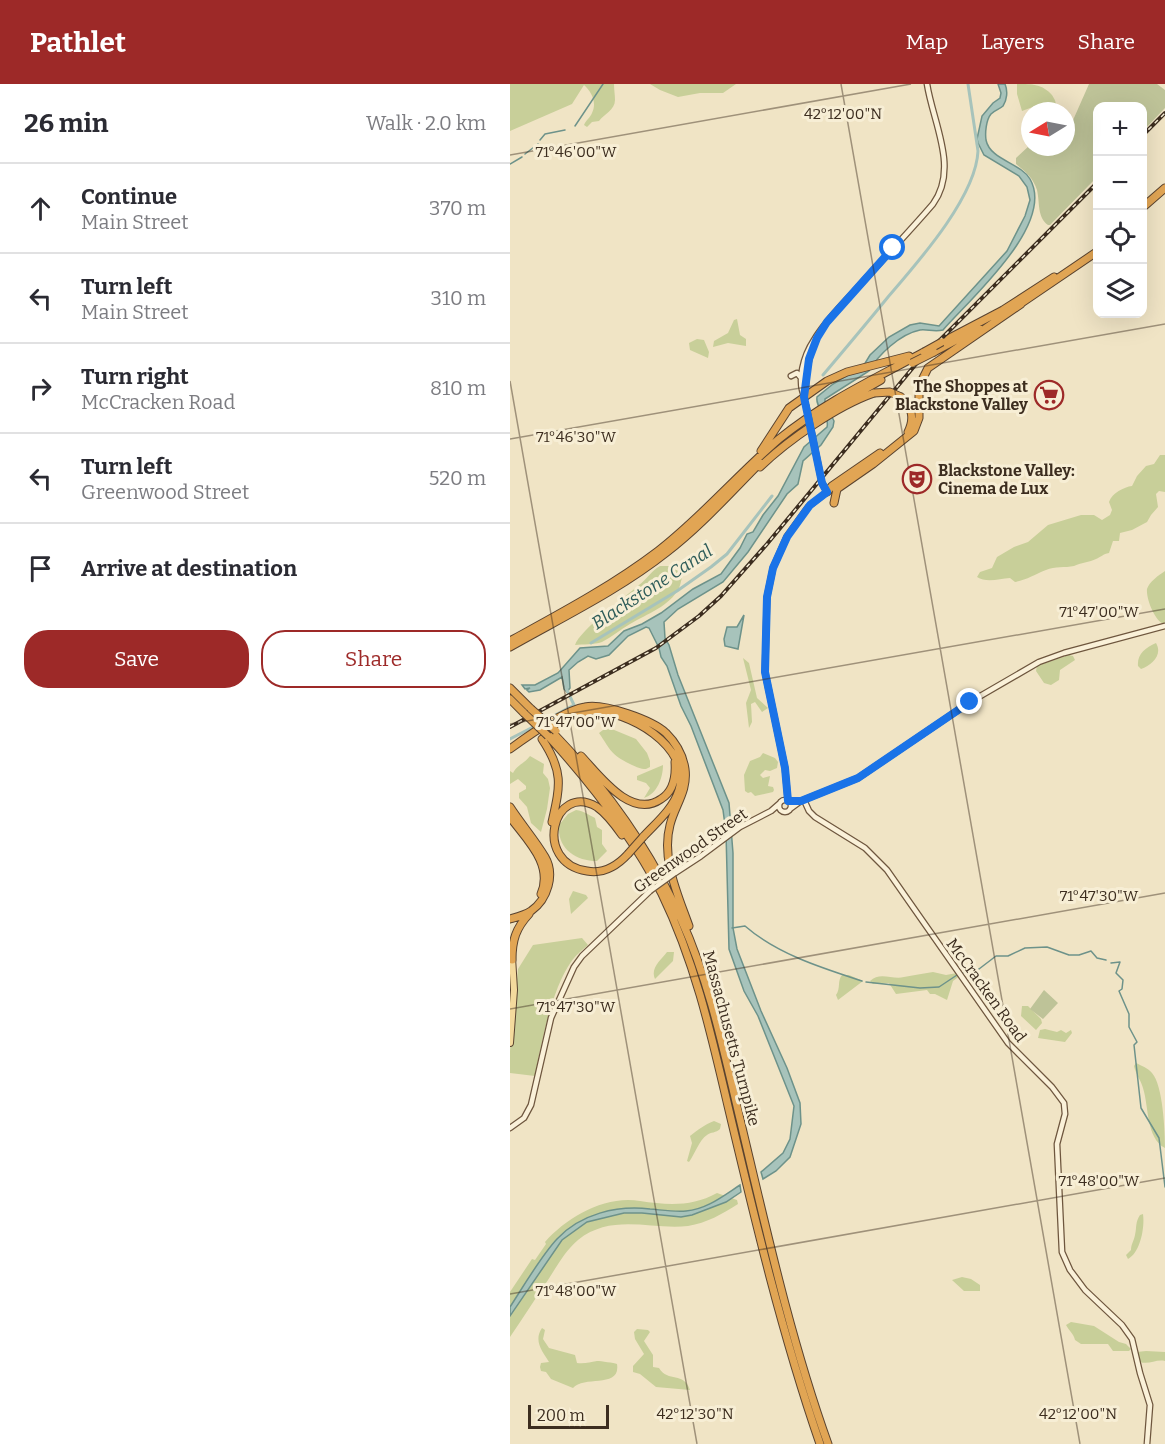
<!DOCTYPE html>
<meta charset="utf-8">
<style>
body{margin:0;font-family:Bitter,serif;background:#f2f2f3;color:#2b2b33}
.controls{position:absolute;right:18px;top:18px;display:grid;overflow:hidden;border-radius:12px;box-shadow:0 6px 24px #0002}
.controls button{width:54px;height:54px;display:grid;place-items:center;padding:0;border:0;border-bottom:2px solid #e1e1e2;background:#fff;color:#2b2b33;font:30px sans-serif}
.compass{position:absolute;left:511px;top:18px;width:54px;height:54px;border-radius:50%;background:#fff;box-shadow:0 6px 24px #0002;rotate:260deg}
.scale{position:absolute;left:18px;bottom:15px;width:81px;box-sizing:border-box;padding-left:6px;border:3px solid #3c2d1f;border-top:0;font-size:16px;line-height:21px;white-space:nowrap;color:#3c2d1f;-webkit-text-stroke:4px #f7eed5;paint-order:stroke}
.stop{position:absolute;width:18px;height:18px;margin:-14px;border:4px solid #1a73e8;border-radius:50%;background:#fff}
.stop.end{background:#1a73e8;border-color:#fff;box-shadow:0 2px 6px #0008}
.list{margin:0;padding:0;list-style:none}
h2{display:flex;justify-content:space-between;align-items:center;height:78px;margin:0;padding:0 24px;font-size:26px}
h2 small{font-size:20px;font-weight:400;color:#7c7c81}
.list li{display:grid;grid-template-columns:39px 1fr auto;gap:18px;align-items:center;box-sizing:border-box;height:90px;padding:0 24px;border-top:2px solid #e1e1e2}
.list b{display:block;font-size:22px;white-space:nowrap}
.list p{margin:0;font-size:20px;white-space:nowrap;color:#7c7c81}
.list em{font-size:20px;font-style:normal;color:#7c7c81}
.actions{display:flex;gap:12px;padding:18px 24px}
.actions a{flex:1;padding:14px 0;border:2px solid #9d2928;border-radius:24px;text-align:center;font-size:21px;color:#9d2928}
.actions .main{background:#9d2928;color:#fff}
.icon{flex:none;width:33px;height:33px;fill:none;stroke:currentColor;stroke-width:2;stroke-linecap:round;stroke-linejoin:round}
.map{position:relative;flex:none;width:655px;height:1360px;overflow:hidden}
header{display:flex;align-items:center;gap:36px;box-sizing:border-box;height:84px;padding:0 30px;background:#9d2928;color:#fff}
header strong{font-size:28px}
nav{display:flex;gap:33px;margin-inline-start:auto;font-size:21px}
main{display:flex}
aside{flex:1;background:#fff}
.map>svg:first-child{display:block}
.green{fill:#c8cf99}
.cemetery{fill:#bec398}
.water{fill:#a7c3bb;stroke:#6d928a;stroke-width:1.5}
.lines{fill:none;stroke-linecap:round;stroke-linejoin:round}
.stream{stroke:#6d928a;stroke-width:1.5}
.canal{stroke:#a7c3bb;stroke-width:3}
.secondary-casing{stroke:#6e563e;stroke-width:7}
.primary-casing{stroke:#5a432f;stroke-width:8}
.highway-casing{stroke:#5a432f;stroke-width:9}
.secondary{stroke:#faf1d9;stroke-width:4.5}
.primary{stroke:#f4da9d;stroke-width:6}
.highway{stroke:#e1a554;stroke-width:7}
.rail-casing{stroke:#3c2d1f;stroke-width:4}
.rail{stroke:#f7eed5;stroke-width:1.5;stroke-dasharray:4.5;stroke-linecap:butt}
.secondary-bridge-casing{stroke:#6e563e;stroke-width:7;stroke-linecap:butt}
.highway-bridge-casing{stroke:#5a432f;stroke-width:9;stroke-linecap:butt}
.secondary-bridge{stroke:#faf1d9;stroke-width:4.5}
.highway-bridge{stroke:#e1a554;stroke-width:7}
.route{stroke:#1a73e8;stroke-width:8}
.ticks{fill:none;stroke:#3c2d1f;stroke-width:1.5;stroke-opacity:0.45}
.labels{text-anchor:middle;stroke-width:6;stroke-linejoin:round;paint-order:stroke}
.poi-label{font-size:16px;font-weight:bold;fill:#3c2d1f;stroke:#f7eed5;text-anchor:end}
.street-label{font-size:16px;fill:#3c2d1f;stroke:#f7eed5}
.water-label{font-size:18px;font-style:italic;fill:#2e5c59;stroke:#f7eed5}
.ticks-label{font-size:15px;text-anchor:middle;fill:#3c2d1f;stroke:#f7eed5;stroke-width:6;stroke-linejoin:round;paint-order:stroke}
</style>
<header>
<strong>Pathlet</strong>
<nav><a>Map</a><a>Layers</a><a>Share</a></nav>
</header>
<main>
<aside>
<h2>26 min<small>Walk · 2.0 km</small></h2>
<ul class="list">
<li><svg class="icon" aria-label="ahead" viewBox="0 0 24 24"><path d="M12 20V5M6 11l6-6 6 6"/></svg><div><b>Continue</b><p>Main Street</p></div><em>370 m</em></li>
<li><svg class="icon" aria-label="left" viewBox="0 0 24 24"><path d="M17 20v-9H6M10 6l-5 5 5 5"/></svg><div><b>Turn left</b><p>Main Street</p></div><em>310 m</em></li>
<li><svg class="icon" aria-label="right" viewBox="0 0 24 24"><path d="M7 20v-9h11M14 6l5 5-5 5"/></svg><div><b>Turn right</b><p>McCracken Road</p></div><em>810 m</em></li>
<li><svg class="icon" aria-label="left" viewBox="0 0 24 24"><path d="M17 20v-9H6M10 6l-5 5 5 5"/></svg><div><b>Turn left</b><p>Greenwood Street</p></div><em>520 m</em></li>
<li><svg class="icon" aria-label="arrive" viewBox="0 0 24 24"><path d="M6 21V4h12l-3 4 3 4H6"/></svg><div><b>Arrive at destination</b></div></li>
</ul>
<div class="actions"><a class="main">Save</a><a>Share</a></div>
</aside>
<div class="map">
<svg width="655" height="1360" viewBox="0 0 655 1360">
<rect width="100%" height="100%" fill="#f0e4c5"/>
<!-- green -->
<path class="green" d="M0,0H104C104,6 105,11 105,16C105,26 94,30 89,37L82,38L77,43L74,41C76,36 80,34 82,29C87,19 82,8 74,1L62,20L0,47Z
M140,0H226L213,9H190L168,13L150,6Z
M507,0C523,0 532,0 542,11C545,16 546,17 546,24L544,27H538L528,21L512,27L507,10Z
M227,235L230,251L236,255V262L218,259L203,263L204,257L218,249L224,236Z
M187,255L194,256L199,268L198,274L180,266L179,259Z
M650,371H655V408L649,407L646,410L648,423L641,431L637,438L622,446L610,449L609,457H603L599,469C593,470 591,473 586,475C580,478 570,479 564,482C555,484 545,482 536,486C525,490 517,496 505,498L500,494C489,495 476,499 467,493L470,488L482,484L487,473L504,463L518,458L538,441L571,431H584L592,436L600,431L602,426L599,418C602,409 614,403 622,402L627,392L636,382L644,380Z
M150,482H161L173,491C171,495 171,500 169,504C160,522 137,530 120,540C111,545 102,553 92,558C84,561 73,560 65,561C70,546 115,513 129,501C137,495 141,487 150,482Z
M655,487V538L654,540C645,537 636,515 637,505C639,498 649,491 655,487Z
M646,559C653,571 642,581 631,585L628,582C627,570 635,564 646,559Z
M559,571L563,572L565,576L550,586L549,596L541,601L534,599L526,587L527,582Z
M233,574L239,579L247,614L258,624L252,628L245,618L241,620L242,638L239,644L236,619L241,606Z
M97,643L126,655L137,669L140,677V683L136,685C130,685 127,683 122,681C100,670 102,668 89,649Z
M253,669L265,674L268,678L267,684L260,687L255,686L250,691L253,694L260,692L258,702L263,703L264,706L263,708L245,712L241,708L238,709L235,707L234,691L240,677L250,673Z
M20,672L34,680L33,689L38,695L40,704L37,725L31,748L21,739L17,723L9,714V709L16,705V702L8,695L0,700V687L3,689C7,681 15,679 20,672Z
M153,681C153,694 147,710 134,714L140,704L136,699L127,696V692Z
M66,726C74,727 79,731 85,734L87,743L92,746V760L97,767L87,777C65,777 47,764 49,741L58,730Z
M63,807L76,811L78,814L61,830L59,815Z
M72,854L78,861C72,866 65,872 61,878C42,905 31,959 25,992L0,989V967L8,885L23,861Z
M157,868H164L163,877L145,895C140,884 151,876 157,868Z
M423,888L436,891L447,889L451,891L443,897L437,916L425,910H420L417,906L386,910L379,899L363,900L360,897C370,887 382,896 394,893C403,891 413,890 423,888Z
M332,891H339L353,897L328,916L326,911C331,904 327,897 332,891Z
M512,922H518L531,935L532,939L526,946L511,932Z
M535,945L547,948L551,946L556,949L561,946L562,949L555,958L528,954L530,946Z
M626,979C632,982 638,984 642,989C653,1001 655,1047 655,1064C636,1054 639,1023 633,1004C631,996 626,991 624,982Z
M204,1037L211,1040L210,1045C206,1049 201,1048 197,1051C189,1056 185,1070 179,1078L177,1077L182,1059L180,1052C189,1045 194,1041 204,1037Z
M207,1109L227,1116L228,1120C212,1130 197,1139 178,1142C140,1146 102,1129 68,1156C55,1167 47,1182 38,1196C25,1215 13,1234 0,1253V1208L22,1175L25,1176L36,1160L35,1158C57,1133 95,1111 130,1117C157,1121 182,1123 207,1109Z
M633,1130C635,1144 630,1169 618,1175L616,1171L621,1166C621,1160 624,1157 625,1151C627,1142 625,1139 630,1131Z
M452,1193L461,1195L470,1201V1207H454L442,1196Z
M561,1238L584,1242L609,1258L616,1260L621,1265L619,1267H603L598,1260H571L565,1256C564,1250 559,1247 556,1241Z
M32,1244L35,1246L33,1255L39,1264L65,1271L67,1279C75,1280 80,1278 87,1277C91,1277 104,1279 107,1280C111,1305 74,1291 63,1304L41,1295L36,1288L31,1287L30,1283L31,1279L39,1278C33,1268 23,1257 32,1244Z
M127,1245L138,1246L140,1248L134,1257L143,1271V1283L149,1284C158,1299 174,1287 180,1306L146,1303L130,1290L123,1288V1282L134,1270L125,1255L124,1248Z
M636,1267L655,1268V1277C646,1275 639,1281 630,1278L627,1268Z"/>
<!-- cemetery -->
<path class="cemetery" d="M579,0H647L655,6V24L633,47L632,22H588L587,93L540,141H538C527,133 530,119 527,106C523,94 516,88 506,80V74L520,61V63H556V40L560,43Z
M534,906L548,919L533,935L520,925Z"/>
<!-- water -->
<path class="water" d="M488,0H495C498,7 497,16 493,22C490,25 485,26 481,30C476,36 475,49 476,56C480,76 511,79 520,95C546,140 460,215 433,246C424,248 417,245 410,246C390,250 368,271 359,287L315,315V319L324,337L323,343L311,361L293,377L288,400L277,410L238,468L213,498L168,525L154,538L155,554L159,561L168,591L219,719L223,769V844L227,865L251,927L277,984L290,1019L291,1040L280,1073L266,1087L253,1095L251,1088L273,1069L280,1055L284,1022L248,932L234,907L219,865L216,749L213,726L181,642L171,622L157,582L151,573L149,564L139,544L136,543L118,552L99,571L86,575L78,572L68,578L59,586L60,604L57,608L54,605L52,593L30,606L19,608L17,606L20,604L15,605L12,601H25L48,589L70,564L98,562L114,547L132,540L151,529L183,505L211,490L230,464L237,450L243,448L253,431L268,412L294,363L317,343C320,331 305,325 307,313L323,300L354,281L360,271L379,253L400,241L410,239L429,242L497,167L515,132L520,116L517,103L509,92L474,71L468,59L467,55L472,32L483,19L490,14L491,9Z
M234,531L228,565L215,562L214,555L217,543H227Z
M230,1101L231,1108L216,1118L182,1131L171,1133L132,1129H114L77,1138L52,1156L0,1232V1223C13,1203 31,1172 47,1155C70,1130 107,1121 140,1125C152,1126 164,1128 176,1127C197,1125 213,1112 230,1101Z"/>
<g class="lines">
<!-- stream -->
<path class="stream" d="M65,42L93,0
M30,56L35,50L55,46
M15,70L28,60
M0,80L12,73
M222,844L235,842C267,870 312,884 352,897
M601,879L610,878L606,889L613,896L612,905L609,907L619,930V943L627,958L624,961L631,1024L649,1054L655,1103
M452,889L469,885L486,872H498L515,864L537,863L559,871H569L581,867L587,874L596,876
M356,898L410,904L429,903L447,891"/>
<!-- canal -->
<path class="canal" d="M313,291C335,265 357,239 378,213C408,178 466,113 468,67L458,0
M81,559L167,507L201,483L217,470L262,412
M36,636L64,621L56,604
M0,655L25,642"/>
<!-- secondary casing -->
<g class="secondary-casing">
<path id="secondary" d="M281,292L287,289L292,295
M295,313L297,285L301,268
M295,314C286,297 294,271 304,256C315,237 333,220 348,203C373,175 399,148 423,120C449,84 423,39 417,0
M269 722a6 6 0 1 1 12 0a6 6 0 1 1-12 0Z
M294,716L299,727L305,733L355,764L377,786L498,959L542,1003L554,1019L555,1030L547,1060L552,1168L560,1186L575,1206L612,1241L622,1255L630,1289L640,1321L637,1360
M278,717L275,684L255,588L257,513L263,484L277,452L298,423L317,408L312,399
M280,725L291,717L348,694L460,618L529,578L554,569L655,542
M165,789L191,772L230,743L261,727L269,720
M0,1044L14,1034L21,1021L41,934L64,883L72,872L140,807"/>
</g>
<!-- primary casing -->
<g class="primary-casing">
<path id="primary" d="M0,959L4,906L2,873"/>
</g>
<!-- highway casing -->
<g class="highway-casing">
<path id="highway" d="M632,124L655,104
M507,222L588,167
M432,258L493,226L544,193
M424,268L469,244
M391,313C402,323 405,334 398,348
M305,334L371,296
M251,367L279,324L317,297L337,288L399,272
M250,383C278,356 327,322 364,309
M317,408L322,402L370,369
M324,419L327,405L363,380L404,347L409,334V302L418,284L511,220
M0,557C51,529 102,502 148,467C192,433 227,391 269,355C313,319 364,295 414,268
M0,563C53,533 109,506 157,468C191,442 220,409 250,379
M0,604L21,625
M0,615L14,629
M52,638C61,633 71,627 82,627C117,626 182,662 169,706C163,725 146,739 133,753
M43,649C96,704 140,765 171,835C200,899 214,968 230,1035C256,1144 280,1254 318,1360
M38,652C82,700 122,752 152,810C185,878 201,949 218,1022C245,1136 272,1250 310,1360
M32,655C54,688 50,702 42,738
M0,665C19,651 53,627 75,623C94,619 142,636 156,649C166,659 173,671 175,685C178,707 165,721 160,741C151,775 168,811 179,842
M71,672C89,691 121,736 151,715C164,707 166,692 165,678
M0,723C11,740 25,756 35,773C45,790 38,815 21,827C15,831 7,833 0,835
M0,733C16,755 44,780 31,810
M112,751C105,741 97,730 87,723C43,697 22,779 77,787C93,790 107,782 118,770
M2,876C2,856 6,844 19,830"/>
</g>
<!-- secondary -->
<use href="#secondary" class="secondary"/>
<!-- primary -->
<use href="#primary" class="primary"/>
<!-- highway -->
<use href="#highway" class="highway"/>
<!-- rail casing -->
<g class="rail-casing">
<path id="rail" d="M632,52L655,29
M0,643L146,564L189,532L211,512L257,460L406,280L588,98"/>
</g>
<!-- rail -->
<use href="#rail" class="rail"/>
<!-- secondary-bridge casing -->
<g class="secondary-bridge-casing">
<path id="secondary-bridge" d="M296,321L312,399
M140,807L165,789"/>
</g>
<!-- highway-bridge casing -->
<g class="highway-bridge-casing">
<path id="highway-bridge" d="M414,268L432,258
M402,279L424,268
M364,309L380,308L391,313
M21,625L46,647
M14,629L38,652
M118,770L133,753"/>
</g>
<!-- secondary-bridge -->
<use href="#secondary-bridge" class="secondary-bridge"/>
<!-- highway-bridge -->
<use href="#highway-bridge" class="highway-bridge"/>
</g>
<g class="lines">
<!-- route -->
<path class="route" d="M383,164L317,238L307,254L299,275L294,313L312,399L317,408L300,421L277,453L263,484L257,513L255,588L275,684L278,717H291L348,694L460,618"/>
</g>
<!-- ticks -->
<path class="ticks" d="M331,0L570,1360M0,71L401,0M0,297L187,1360M0,355L655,240M0,640L655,525M0,925L655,809M0,1210L655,1094"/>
<!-- icons -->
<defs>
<g id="supermarket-ring" transform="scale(1.5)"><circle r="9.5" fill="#f7eed5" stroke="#9d2928" stroke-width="1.5"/><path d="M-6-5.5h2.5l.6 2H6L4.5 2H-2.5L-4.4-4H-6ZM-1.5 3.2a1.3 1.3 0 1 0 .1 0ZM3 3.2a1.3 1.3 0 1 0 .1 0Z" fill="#9d2928"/></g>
<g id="theatre-ring" transform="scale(1.5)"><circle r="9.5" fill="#f7eed5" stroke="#9d2928" stroke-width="1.5"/><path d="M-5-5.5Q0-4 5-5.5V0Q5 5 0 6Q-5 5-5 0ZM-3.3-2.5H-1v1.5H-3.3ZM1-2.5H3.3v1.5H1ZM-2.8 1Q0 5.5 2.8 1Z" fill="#9d2928"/></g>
</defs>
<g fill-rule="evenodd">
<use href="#supermarket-ring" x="539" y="311"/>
<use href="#theatre-ring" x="407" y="395"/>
</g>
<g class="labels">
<!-- poi labels -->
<g class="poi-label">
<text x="518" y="308">The Shoppes at<tspan x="518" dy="18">Blackstone Valley</tspan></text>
<text x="428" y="392" text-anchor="start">Blackstone Valley:<tspan x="428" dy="18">Cinema de Lux</tspan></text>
</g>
<!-- street labels -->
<g class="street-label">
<text transform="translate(180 766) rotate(-35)" y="6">Greenwood Street</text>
<text transform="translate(477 906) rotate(54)" y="6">McCracken Road</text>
<text transform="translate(222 954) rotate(75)" y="6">Massachusetts Turnpike</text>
</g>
<!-- water labels -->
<g class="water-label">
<text transform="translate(142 503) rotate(-33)" y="6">Blackstone Canal</text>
</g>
</g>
<g class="ticks-label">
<text x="333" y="35">42°12'00"N</text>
<text x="66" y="73">71°46'00"W</text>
<text x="66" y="358">71°46'30"W</text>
<text x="589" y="533">71°47'00"W</text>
<text x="66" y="643">71°47'00"W</text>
<text x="589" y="817">71°47'30"W</text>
<text x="66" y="928">71°47'30"W</text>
<text x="589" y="1102">71°48'00"W</text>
<text x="66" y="1212">71°48'00"W</text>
<text x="185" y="1335">42°12'30"N</text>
<text x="568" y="1335">42°12'00"N</text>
</g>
</svg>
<div class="controls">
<button>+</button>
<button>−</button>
<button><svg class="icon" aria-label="locate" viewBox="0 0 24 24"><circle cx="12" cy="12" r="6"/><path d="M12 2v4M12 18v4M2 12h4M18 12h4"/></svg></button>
<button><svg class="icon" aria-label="layers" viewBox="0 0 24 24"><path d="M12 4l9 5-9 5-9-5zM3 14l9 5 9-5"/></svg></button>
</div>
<svg class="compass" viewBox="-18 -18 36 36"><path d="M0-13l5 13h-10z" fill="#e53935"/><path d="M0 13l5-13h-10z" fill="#7c7c81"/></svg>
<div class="scale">200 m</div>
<div class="stop" style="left:383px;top:164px"></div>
<div class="stop end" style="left:460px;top:618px"></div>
</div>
</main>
